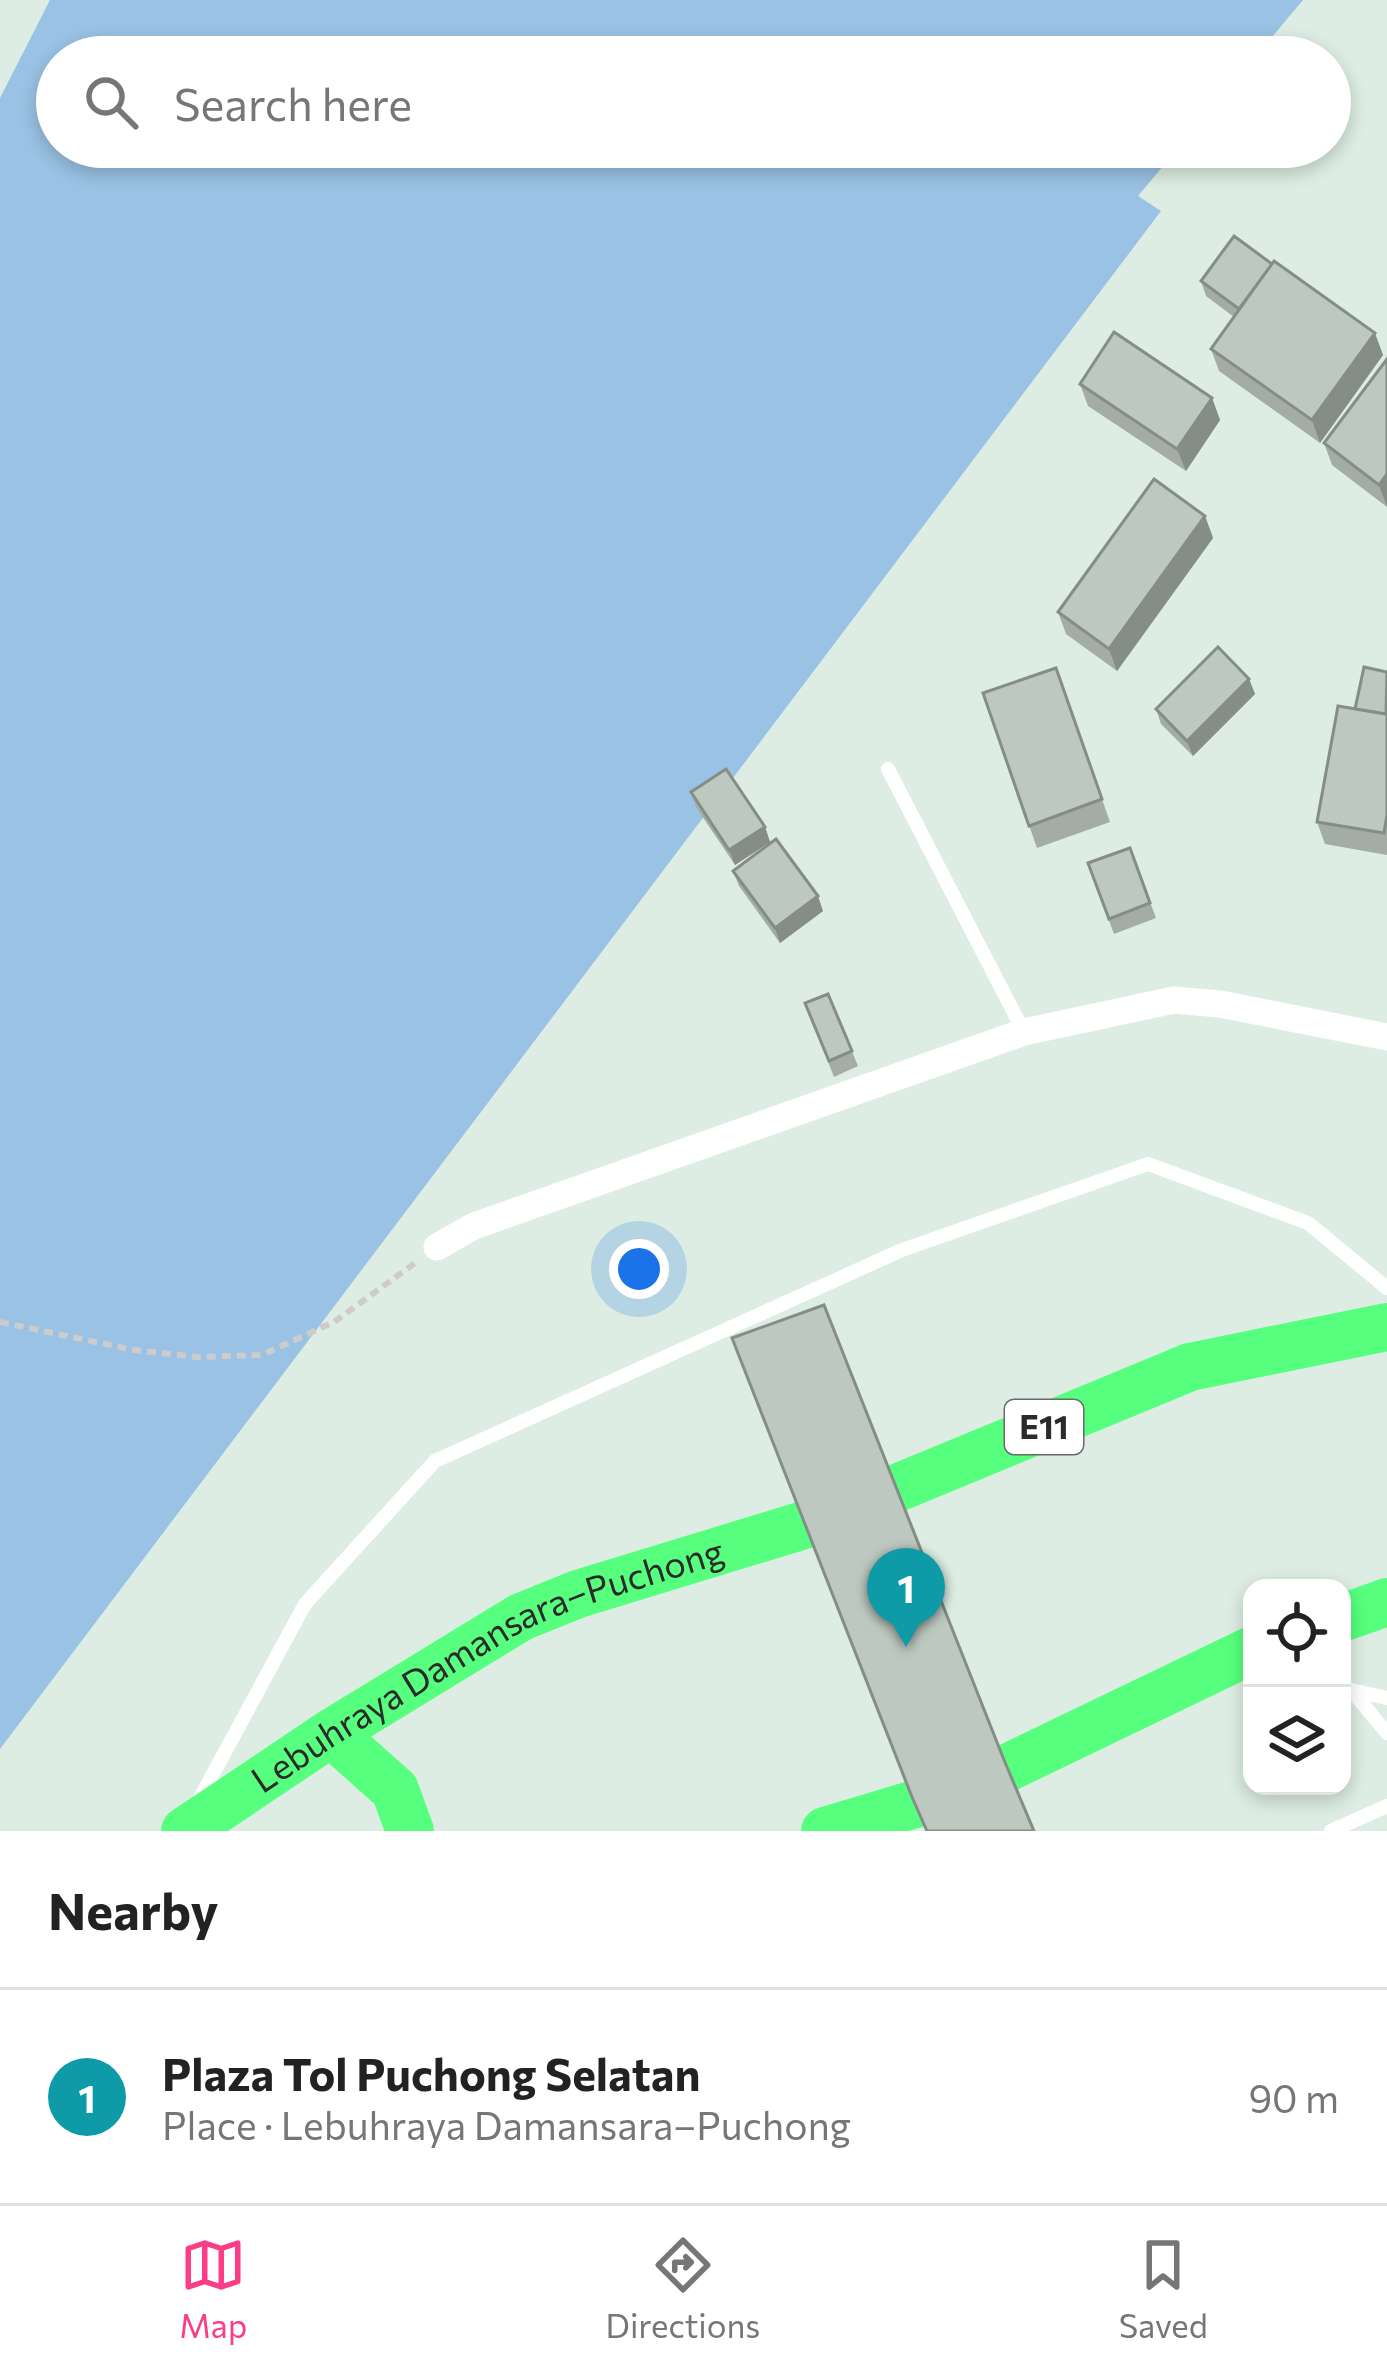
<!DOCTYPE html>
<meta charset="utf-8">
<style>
body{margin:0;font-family:Commissioner,sans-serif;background:#f6f6f6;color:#222}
.controls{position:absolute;right:36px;bottom:36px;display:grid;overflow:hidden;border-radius:24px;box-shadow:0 6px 18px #0003}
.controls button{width:108px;height:108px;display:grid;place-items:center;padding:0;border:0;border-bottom:3px solid #e0e0e0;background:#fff;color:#222;font:60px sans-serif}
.you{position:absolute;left:639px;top:1269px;width:42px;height:42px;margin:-30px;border:9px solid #fff;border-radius:50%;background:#1a73e8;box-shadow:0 0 0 18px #1a73e833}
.badge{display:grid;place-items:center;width:78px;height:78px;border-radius:50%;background:#fb3c87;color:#fff;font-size:39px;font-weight:700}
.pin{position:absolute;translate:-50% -99px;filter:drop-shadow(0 3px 6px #0008)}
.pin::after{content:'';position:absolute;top:63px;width:42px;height:36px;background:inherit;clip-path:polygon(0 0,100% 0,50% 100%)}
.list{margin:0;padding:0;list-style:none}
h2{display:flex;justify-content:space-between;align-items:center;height:156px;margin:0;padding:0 48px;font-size:51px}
h2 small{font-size:39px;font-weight:400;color:#767676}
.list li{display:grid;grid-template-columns:78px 1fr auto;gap:36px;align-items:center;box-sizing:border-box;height:216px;padding:0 48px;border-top:3px solid #e0e0e0}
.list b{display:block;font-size:45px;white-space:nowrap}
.list p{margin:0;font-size:39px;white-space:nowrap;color:#767676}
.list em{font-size:39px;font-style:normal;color:#767676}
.icon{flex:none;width:66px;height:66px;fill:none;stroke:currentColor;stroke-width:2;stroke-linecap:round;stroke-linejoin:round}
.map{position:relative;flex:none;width:1387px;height:1831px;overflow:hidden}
.search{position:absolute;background:#fff;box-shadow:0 6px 18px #0003;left:36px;right:36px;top:36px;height:132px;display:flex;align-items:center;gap:30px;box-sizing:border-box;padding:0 42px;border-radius:66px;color:#767676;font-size:45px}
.sheet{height:372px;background:#fff}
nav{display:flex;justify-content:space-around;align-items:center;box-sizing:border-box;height:168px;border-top:3px solid #e0e0e0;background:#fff;font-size:33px;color:#767676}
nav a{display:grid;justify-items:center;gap:6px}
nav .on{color:#fb3c87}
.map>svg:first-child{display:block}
.green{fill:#99c2e4}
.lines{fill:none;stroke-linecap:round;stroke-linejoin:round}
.path{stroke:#ccc;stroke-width:6;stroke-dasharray:9 6;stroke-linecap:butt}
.lane{stroke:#fff;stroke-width:14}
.street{stroke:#fff;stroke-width:27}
.highway{stroke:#56ff7d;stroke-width:48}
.wall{fill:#a3ada5}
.shaded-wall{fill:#848d86}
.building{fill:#bdc9c0;stroke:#848d86;stroke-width:3}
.labels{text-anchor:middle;stroke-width:9;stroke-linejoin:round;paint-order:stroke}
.shield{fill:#fff;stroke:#6b6b6b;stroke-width:3}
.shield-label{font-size:33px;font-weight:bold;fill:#2b2b2b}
.street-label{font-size:36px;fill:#2b2b2b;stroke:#fff}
</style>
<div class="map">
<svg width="1387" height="1831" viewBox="0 0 1387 1831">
<rect width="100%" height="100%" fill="#ddede3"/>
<!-- green -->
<path class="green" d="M50,0H1303L1255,57H57V147H1179L1138,196L1161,211L0,1749V98Z"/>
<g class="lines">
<!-- path -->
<path class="path" d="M0,1322L134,1350L197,1357L262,1355L334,1322L415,1263"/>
<!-- lane -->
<path class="lane" d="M888,769L1024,1032
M1342,1685L1351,1690L1387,1698
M1351,1690L1387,1733
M199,1800L305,1604L435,1461L902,1250L1148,1164L1308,1223L1387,1288
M1331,1831L1387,1806"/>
<!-- street -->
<path class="street" d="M437,1247L474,1226L1024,1032L1174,1000L1220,1004L1387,1037"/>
<!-- highway -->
<g class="highway">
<path d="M897,1488L1190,1367L1387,1327"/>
<path d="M1342,1618L1387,1602"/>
<path d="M331,1733L395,1790L410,1831"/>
<path d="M1007,1768L1252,1650"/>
<path id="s1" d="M185,1831L331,1733L521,1617L578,1594L804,1525"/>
<path d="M825,1831L915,1804"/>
</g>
</g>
<!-- wall -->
<path class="wall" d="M1272,264L1383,355L1320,443L1219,371L1211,349L1234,317L1206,296L1201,281Z
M1387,359V507L1332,465L1324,443Z
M1080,384L1212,398L1220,420L1186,471L1088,406Z
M1205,516L1213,538L1117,671L1066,634L1058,612Z
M1056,668L1110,822L1037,848L983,693Z
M1387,672V855L1325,844L1317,822L1355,709Z
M1249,679L1255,694L1193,756L1161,724L1156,709Z
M691,792L765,827L770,842L735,865L696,807Z
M1130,848L1156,918L1114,934L1088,863Z
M733,871L823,911L780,943L739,886Z
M828,994L858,1066L834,1077L805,1003Z"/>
<!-- shaded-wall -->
<path class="shaded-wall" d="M1375,333L1383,355L1320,443L1312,420Z
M1212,398L1220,420L1186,471L1177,449Z
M1387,474V507L1379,485Z
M1205,516L1213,538L1117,671L1109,649Z
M1249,679L1255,694L1193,756L1187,741Z
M765,827L770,842L735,865L729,850Z
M818,896L823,911L780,943L775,928Z"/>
<!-- building -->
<path class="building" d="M1234,236L1272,264L1239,309L1201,281Z
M1274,261L1375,333L1312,420L1211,349Z
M1114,332L1212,398L1177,449L1080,384Z
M1387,359V474L1379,485L1324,443Z
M1154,479L1205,516L1109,649L1058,612Z
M1218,647L1249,679L1187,741L1156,709Z
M1364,667L1387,672L1386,714L1355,709Z
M1056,668L1102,799L1029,826L983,693Z
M1338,706L1387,714V814L1384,833L1317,822Z
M726,769L765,827L729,850L691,792Z
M776,839L818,896L775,928L733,871Z
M1130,848L1150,903L1109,919L1088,863Z
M828,994L852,1051L829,1061L805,1003Z
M824,1305L1004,1760L1034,1831H927L912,1797L732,1338Z"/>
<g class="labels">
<!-- shield labels -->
<rect class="shield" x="1005" y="1400" width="78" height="54" rx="9"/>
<g class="shield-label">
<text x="1044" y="1439">E11</text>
</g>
<!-- street labels -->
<g class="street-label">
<text dy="13" stroke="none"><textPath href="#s1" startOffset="348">Lebuhraya Damansara–Puchong</textPath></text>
</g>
</g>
</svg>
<div class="controls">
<button><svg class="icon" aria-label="locate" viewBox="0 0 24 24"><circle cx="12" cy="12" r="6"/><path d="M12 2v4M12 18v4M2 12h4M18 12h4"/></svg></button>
<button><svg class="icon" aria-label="layers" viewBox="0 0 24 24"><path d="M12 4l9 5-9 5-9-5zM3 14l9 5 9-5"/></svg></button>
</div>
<div class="you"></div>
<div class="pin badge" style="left:906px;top:1647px;background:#0f9aa8">1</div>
<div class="search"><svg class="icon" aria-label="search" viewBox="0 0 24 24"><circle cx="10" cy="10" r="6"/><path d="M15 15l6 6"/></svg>Search here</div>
</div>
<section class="sheet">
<h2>Nearby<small></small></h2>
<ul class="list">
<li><span class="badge" style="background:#0f9aa8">1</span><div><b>Plaza Tol Puchong Selatan</b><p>Place · Lebuhraya Damansara–Puchong</p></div><em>90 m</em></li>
</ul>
</section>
<nav>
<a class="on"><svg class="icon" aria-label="map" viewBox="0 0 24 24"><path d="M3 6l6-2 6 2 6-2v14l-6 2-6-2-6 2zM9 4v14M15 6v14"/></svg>Map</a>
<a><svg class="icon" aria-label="directions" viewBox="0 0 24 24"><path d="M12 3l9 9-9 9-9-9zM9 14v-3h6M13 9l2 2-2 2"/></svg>Directions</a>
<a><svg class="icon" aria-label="saved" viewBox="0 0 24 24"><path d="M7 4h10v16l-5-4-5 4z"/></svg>Saved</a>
</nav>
